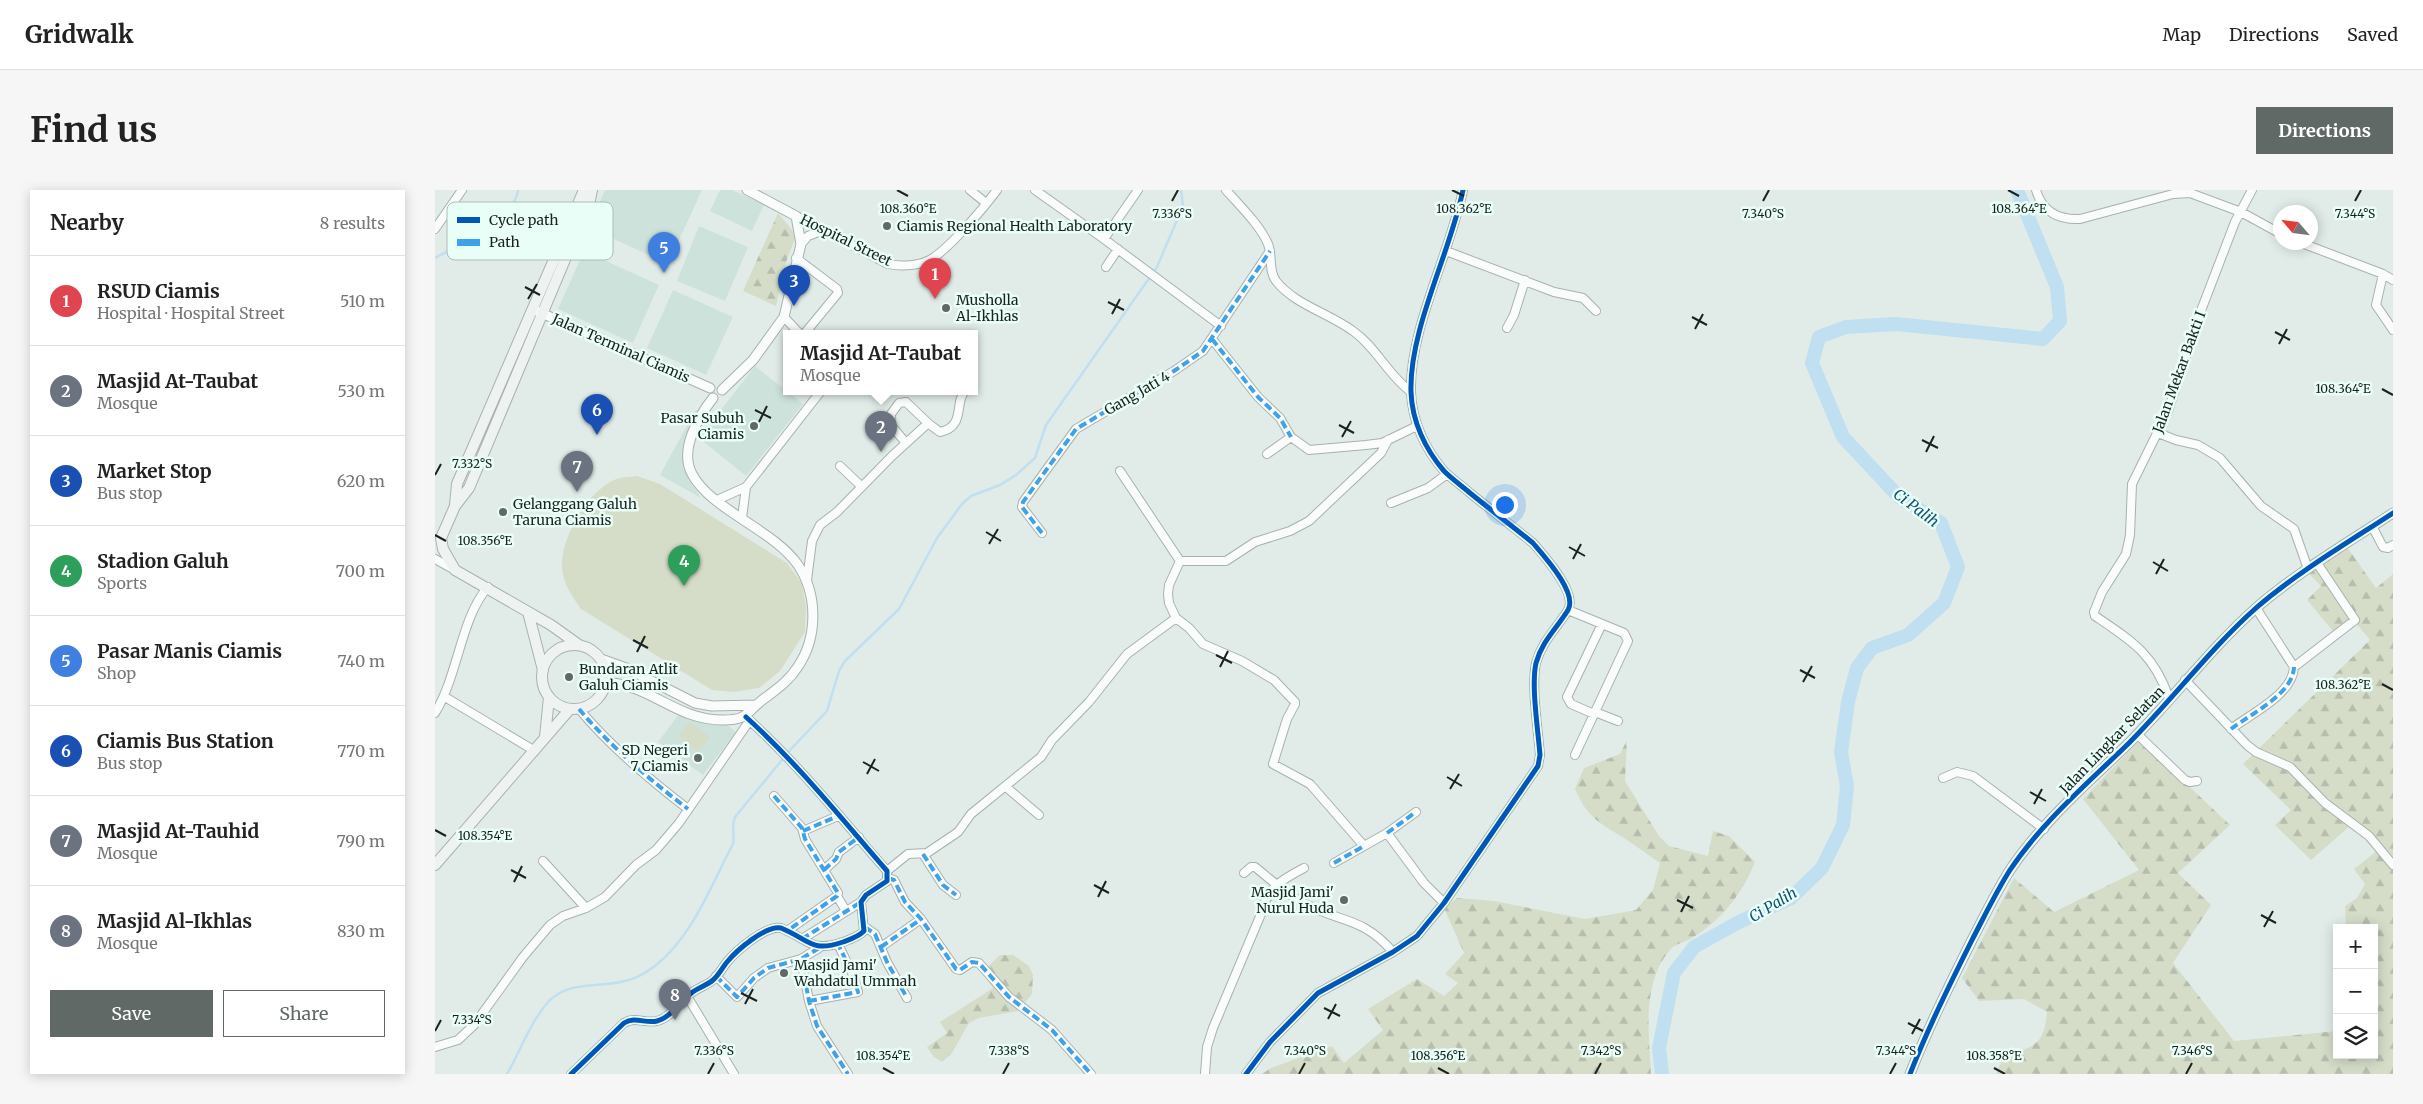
<!DOCTYPE html>
<meta charset="utf-8">
<style>
body{margin:0;font-family:Merriweather,serif;background:#f6f6f6;color:#222}
.controls{position:absolute;right:15px;bottom:15px;display:grid;overflow:hidden;border-radius:0px;box-shadow:0 2px 12px #0003}
.controls button{width:45px;height:45px;display:grid;place-items:center;padding:0;border:0;border-bottom:1px solid #e0e0e0;background:#fff;color:#222;font:25px sans-serif}
.compass{position:absolute;left:1838px;top:15px;width:45px;height:45px;border-radius:50%;background:#fff;box-shadow:0 2px 12px #0003;rotate:298deg}
.you{position:absolute;left:1069px;top:314px;width:18px;height:18px;margin:-12px;border:4px solid #fff;border-radius:50%;background:#1a73e8;box-shadow:0 0 0 8px #1a73e833}
.badge{display:grid;place-items:center;width:32px;height:32px;border-radius:50%;background:#606966;color:#fff;font-size:16px;font-weight:700}
.pin{position:absolute;translate:-50% -41px;filter:drop-shadow(0 1px 2px #0008)}
.pin::after{content:'';position:absolute;top:26px;width:18px;height:15px;background:inherit;clip-path:polygon(0 0,100% 0,50% 100%)}
.popup{position:absolute;left:348px;top:140px;width:195px;height:65px;box-sizing:border-box;display:grid;place-content:center;border-radius:0px;background:#fff;filter:drop-shadow(0 1px 4px #0005);font-size:16px;white-space:nowrap;color:#767676}
.popup b{font-size:19px;color:#222}
.popup::after{content:'';position:absolute;left:50%;top:100%;margin-left:-10px;border:10px solid transparent;border-top-color:#fff}
.list{margin:0;padding:0;list-style:none}
h2{display:flex;justify-content:space-between;align-items:center;height:65px;margin:0;padding:0 20px;font-size:21px}
h2 small{font-size:16px;font-weight:400;color:#767676}
.list li{display:grid;grid-template-columns:32px 1fr auto;gap:15px;align-items:center;box-sizing:border-box;height:90px;padding:0 20px;border-top:1px solid #e0e0e0}
.list b{display:block;font-size:19px;white-space:nowrap}
.list p{margin:0;font-size:16px;white-space:nowrap;color:#767676}
.list em{font-size:16px;font-style:normal;color:#767676}
.actions{display:flex;gap:10px;padding:15px 20px}
.actions a{flex:1;padding:11px 0;border:1px solid #606966;border-radius:0px;text-align:center;font-size:18px;color:#606966}
.actions .main{background:#606966;color:#fff}
.icon{flex:none;width:28px;height:28px;fill:none;stroke:currentColor;stroke-width:2;stroke-linecap:round;stroke-linejoin:round}
.map{position:relative;flex:none;width:1958px;height:884px;overflow:hidden;border-radius:0px}
header{display:flex;align-items:center;gap:30px;box-sizing:border-box;height:70px;padding:0 25px;background:#fff;border-bottom:1px solid #e0e0e0}
header strong{font-size:24px}
nav{display:flex;gap:28px;margin-inline-start:auto;font-size:18px}
.intro{display:flex;align-items:center;justify-content:space-between;box-sizing:border-box;height:120px;padding:0 30px}
h1{margin:0;font-size:35px}
.button{padding:12px 22px;border-radius:0px;background:#606966;color:#fff;font-size:18px;font-weight:700}
main{display:flex;gap:30px;padding:0 30px}
aside{flex:1;background:#fff;border-radius:0px;box-shadow:0 2px 12px #0003}
.map>svg:first-child{display:block}
.built{fill:#cee2dc}
.forest{fill:url(#forest-firs)}
.park{fill:#d5ddc9}
.lines{fill:none;stroke-linecap:round;stroke-linejoin:round}
.stream{stroke:#c0dff1;stroke-width:2.5}
.river{stroke:#c0dff1;stroke-width:14}
.minor-casing{stroke:#a8b1ae;stroke-width:10}
.tertiary-casing{stroke:#a8b1ae;stroke-width:11}
.secondary-casing{stroke:#a8b1ae;stroke-width:12}
.minor{stroke:#fafcfc;stroke-width:8}
.tertiary{stroke:#fafcfc;stroke-width:9}
.secondary{stroke:#eef3f2;stroke-width:10}
.quiet{stroke:#3da2ea;stroke-width:4;stroke-dasharray:8 4;stroke-linecap:butt}
.cycleway-casing{stroke:#eafef8;stroke-width:8}
.cycleway{stroke:#0057b8;stroke-width:5}
.ticks{fill:none;stroke:#1a221f;stroke-width:2}
.poi-dot{fill:#606966;stroke:#eafef8;stroke-width:2}
.labels{text-anchor:middle;stroke-width:5;stroke-linejoin:round;paint-order:stroke}
.poi-label{font-size:14px;fill:#1a221f;stroke:#eafef8;text-anchor:start}
.street-label{font-size:14px;fill:#1a221f;stroke:#eafef8}
.water-label{font-size:15px;font-style:italic;fill:#0f5276;stroke:#eafef8}
.key{fill:#eafef8;stroke:#acbcb7;stroke-width:1}
.key-label{font-size:14px;fill:#1a221f}
.ticks-label{font-size:12px;text-anchor:middle;fill:#1a221f;stroke:#eafef8;stroke-width:5;stroke-linejoin:round;paint-order:stroke}
</style>
<header>
<strong>Gridwalk</strong>
<nav><a>Map</a><a>Directions</a><a>Saved</a></nav>
</header>
<div class="intro"><h1>Find us</h1><a class="button">Directions</a></div>
<main>
<aside>
<h2>Nearby<small>8 results</small></h2>
<ul class="list">
<li><span class="badge" style="background:#e0444e">1</span><div><b>RSUD Ciamis</b><p>Hospital · Hospital Street</p></div><em>510 m</em></li>
<li><span class="badge" style="background:#6b7280">2</span><div><b>Masjid At-Taubat</b><p>Mosque</p></div><em>530 m</em></li>
<li><span class="badge" style="background:#1a4fb4">3</span><div><b>Market Stop</b><p>Bus stop</p></div><em>620 m</em></li>
<li><span class="badge" style="background:#2e9e5b">4</span><div><b>Stadion Galuh</b><p>Sports</p></div><em>700 m</em></li>
<li><span class="badge" style="background:#3f7fe0">5</span><div><b>Pasar Manis Ciamis</b><p>Shop</p></div><em>740 m</em></li>
<li><span class="badge" style="background:#1a4fb4">6</span><div><b>Ciamis Bus Station</b><p>Bus stop</p></div><em>770 m</em></li>
<li><span class="badge" style="background:#6b7280">7</span><div><b>Masjid At-Tauhid</b><p>Mosque</p></div><em>790 m</em></li>
<li><span class="badge" style="background:#6b7280">8</span><div><b>Masjid Al-Ikhlas</b><p>Mosque</p></div><em>830 m</em></li>
</ul>
<div class="actions"><a class="main">Save</a><a>Share</a></div>
</aside>
<div class="map">
<svg width="1958" height="884" viewBox="0 0 1958 884">
<defs>
<pattern id="forest-firs" width="22" height="20" patternUnits="userSpaceOnUse" patternTransform="scale(1.25)"><rect width="22" height="20" fill="#d5ddc9"/><path d="M5 1l3.5 6h-7zM16 11l3.5 6h-7z" fill="#b6bdac"/></pattern>
</defs>
<rect width="100%" height="100%" fill="#e1ece9"/>
<!-- built -->
<path class="built" d="M170,0H267L233,74L153,37Z
M285,0H297L329,15L317,41L275,21Z
M264,36L313,57L290,111L242,91Z
M149,61L224,95L198,153L123,119Z
M238,100L298,127L271,185L212,158Z
M320,176L368,214L311,286L264,248Z
M262,220L263,225L253,242L248,259V276L254,290L266,308L225,285L260,221Z
M244,524L269,533H290L301,542L268,585L223,552Z"/>
<!-- forest -->
<path class="forest" d="M343,23L357,40L360,49L352,69L341,116L308,101Z
M1912,357L1941,398L1958,384V884H1561L1568,868C1598,855 1609,858 1612,822L1589,809L1544,811L1527,788L1579,688L1619,722L1704,680L1648,609L1705,550L1795,635L1743,683L1776,715L1738,773L1799,851L1902,841V865H1939V738H1911L1910,716L1922,708L1930,694L1919,679L1942,661L1932,648L1915,636L1876,670L1840,635L1856,620L1808,574L1935,450L1919,431L1902,446L1872,410L1886,396L1874,384Z
M1192,550L1190,591L1224,646L1234,656L1273,666L1278,641L1294,646L1320,672C1307,704 1287,730 1257,748C1251,752 1242,753 1237,758C1206,790 1214,844 1216,884H827L836,878L897,856L909,873L948,840L933,819L982,789L1009,806L1023,793L1010,784L1029,763L1009,718L1022,708L1059,711L1150,729L1201,720L1218,700L1225,673C1213,665 1201,656 1189,648C1163,632 1153,628 1140,599L1149,578L1185,564Z
M565,765H578L594,776L598,785L597,804L583,821L544,828L534,833L517,863L507,872L499,867L492,857L512,843L505,832L558,798L547,782Z"/>
<!-- park -->
<path class="park" d="M202,286L225,294L352,373L367,394L371,417L370,442L345,481L324,498L299,502L277,500L146,419C137,406 128,394 127,378C125,349 152,302 179,290C185,287 195,287 202,286Z
M254,532L275,547L263,562L243,546Z"/>
<g class="lines">
<!-- stream -->
<path class="stream" d="M0,68C8,63 17,60 25,55C29,52 32,48 36,45C52,32 81,22 83,0
M72,884C86,860 95,832 114,811C135,790 164,798 190,791C201,789 212,782 220,776C258,746 276,695 298,654C300,644 296,636 300,627L356,559L392,521L404,481L410,471L464,419L502,348L527,314L536,306L565,295L581,285L600,268L611,235L722,77L748,16L746,0"/>
<!-- river -->
<path class="river" d="M1227,884L1224,858L1239,783L1259,757L1304,732L1356,708L1387,678L1408,635L1412,596L1406,562L1413,512L1422,478L1437,458L1473,445L1509,413L1523,377L1506,333L1464,307L1408,247L1377,173L1384,147L1411,137L1461,134L1608,149L1625,131L1622,97L1582,0"/>
<!-- minor casing -->
<g class="minor-casing">
<path id="minor" d="M535,0L551,13
M600,0L669,49L703,0
M791,0C805,16 825,35 833,54C838,67 833,80 841,91C860,115 894,123 918,141C941,157 953,185 976,202
M1601,0C1607,21 1623,30 1645,29L1738,4L1755,3L1806,22L1846,44
M361,26L453,74C466,77 486,76 498,68C517,55 548,19 562,0
M0,39L27,0
M669,49L786,136
M1864,52L1948,84L1958,90
M366,54L373,46L388,40
M1011,61L1119,102L1148,108L1161,121
M361,68L402,99L403,103L370,143
M671,77L683,59
M1948,84L1941,115L1958,140
M349,127L364,143
M1072,138L1079,125L1090,90
M777,149L823,207L845,228L856,247
M1723,243L1741,250L1763,255L1785,268L1826,316L1859,339L1873,379
M471,253L455,234L456,224L464,213L471,212L494,234
M832,264L856,247L874,260L931,255L947,253L982,236
M405,276L426,296
M685,281L745,371L734,395L733,404L734,413L741,428L754,438L768,454L807,471L839,490L860,512V514L852,529L838,574L875,594L929,656L952,643L989,693L1009,713
M282,310L311,297
M956,313L993,298L1012,284
M307,328L311,297L386,201
M1937,336L1948,357L1953,358L1958,355
M607,343L587,317L588,312L641,239L739,181L768,161L835,61
M0,369L20,380
M745,371H791L820,352L855,341L874,331L946,263L953,250
M372,390L377,351L385,335L402,322L457,266L491,235L494,234L505,242C531,237 519,212 530,201
M1821,418L1859,477L1920,430L1882,373
M1133,420L1189,443L1193,451L1140,565
M1750,490L1812,555L1821,562L1855,577L1890,613L1934,646L1958,675
M10,507L100,561
M1734,508C1719,464 1697,451 1660,426L1659,422L1667,402L1691,364L1695,345L1697,294L1733,221L1767,118L1800,32L1817,0
M144,519C175,556 215,590 253,619
M1160,522L1183,531
M0,523C23,486 26,427 53,397
M1159,524L1136,514L1132,507L1167,434
M1796,539C1817,523 1858,504 1859,477
M1702,544L1750,590L1755,592L1762,591
M1508,588L1522,582L1538,586L1609,639
M571,597L604,625
M339,606L367,638L370,649L403,703L402,706L352,741
M368,641L403,626
M952,643L981,622
M488,664L508,695L521,705
M108,671L151,718
M899,673L929,656
M389,680L401,669L404,662L424,647
M452,681L473,664L492,663L523,642L536,624L606,567L617,550L654,512L692,464L741,428
M809,683L816,677H820C835,689 850,703 867,712C903,733 926,725 958,762
M453,688L459,690L470,712L486,729L521,779L525,780L537,772L544,773L574,807L617,840L656,884
M402,706L411,721
M430,737L440,744L452,772L472,808
M367,749L426,712
M446,757L486,729
M384,758L366,769L374,811L382,836L413,884
M281,786L302,807L319,788L333,778L366,769
M252,806L299,884
M374,811L423,802L418,785L403,754
M0,857L23,850L39,835L88,767L115,735L128,726L151,718L170,707L201,675L221,660L244,633L315,530
M136,884L189,833C200,826 211,834 222,831C235,828 245,812 255,804C262,798 271,796 278,790C284,785 287,778 292,772C302,760 331,735 346,738C375,750 376,763 408,752C416,749 423,747 429,741L426,712L431,705L452,691V681C406,628 363,574 311,527
M770,884L772,857L778,838L826,724C832,698 846,690 869,678
M811,884L835,852L883,803L958,762L982,746L1009,713L1103,576L1105,565C1103,539 1096,496 1101,473C1107,451 1122,438 1133,420C1143,403 1109,366 1098,353C1077,336 1056,320 1035,303C1027,296 1017,289 1009,281C990,259 977,231 976,202C974,139 1015,64 1028,0"/>
</g>
<!-- tertiary casing -->
<g class="tertiary-casing">
<path id="tertiary" d="M102,121L275,198
M287,200L318,170L349,127L366,54L361,26L312,0
M166,469L191,478L260,513L277,516L321,515
M171,492C218,496 241,530 288,530C312,530 310,524 326,511C339,501 353,492 362,478C383,448 383,405 363,375C338,339 276,320 257,284C244,260 263,227 278,208
M1475,884C1493,838 1515,794 1537,750C1549,727 1561,702 1575,680C1607,632 1653,593 1694,553C1738,509 1775,459 1821,418C1863,382 1912,353 1958,323"/>
</g>
<!-- secondary casing -->
<g class="secondary-casing">
<path id="secondary" d="M20,315L22,294L149,0
M93,422L108,480
M107 487a32 32 0 1 1 64 0a32 32 0 1 1-64 0Z
M144,455L116,435L20,380L8,359L6,348L20,316L34,298L155,10L157,0
M110,547L114,507
M0,675L135,519"/>
</g>
<!-- minor -->
<use href="#minor" class="minor"/>
<!-- tertiary -->
<use href="#tertiary" class="tertiary"/>
<!-- secondary -->
<use href="#secondary" class="secondary"/>
<!-- quiet -->
<path class="quiet" d="M777,149L823,207L845,228L856,247
M607,343L587,317L588,312L641,239L739,181L768,161L835,61
M144,519C175,556 215,590 253,619
M1796,539C1817,523 1858,504 1859,477
M339,606L367,638L370,649L403,703L402,706L352,741
M368,641L403,626
M952,643L981,622
M488,664L508,695L521,705
M899,673L929,656
M389,680L401,669L404,662L424,647
M453,688L459,690L470,712L486,729L521,779L525,780L537,772L544,773L574,807L617,840L656,884
M430,737L440,744L452,772L472,808
M367,749L426,712
M446,757L486,729
M384,758L366,769L374,811L382,836L413,884
M281,786L302,807L319,788L333,778L366,769
M374,811L423,802L418,785L403,754"/>
<!-- cycleway casing -->
<g class="cycleway-casing">
<path id="cycleway" d="M136,884L189,833C200,826 211,834 222,831C235,828 245,812 255,804C262,798 271,796 278,790C284,785 287,778 292,772C302,760 331,735 346,738C375,750 376,763 408,752C416,749 423,747 429,741L426,712L431,705L452,691V681C406,628 363,574 311,527
M811,884L835,852L883,803L958,762L982,746L1009,713L1103,576L1105,565C1103,539 1096,496 1101,473C1107,451 1122,438 1133,420C1143,403 1109,366 1098,353C1077,336 1056,320 1035,303C1027,296 1017,289 1009,281C990,259 977,231 976,202C974,139 1015,64 1028,0
M1475,884C1493,838 1515,794 1537,750C1549,727 1561,702 1575,680C1607,632 1653,593 1694,553C1738,509 1775,459 1821,418C1863,382 1912,353 1958,323"/>
</g>
<!-- cycleway -->
<use href="#cycleway" class="cycleway"/>
</g>
<!-- ticks -->
<path class="ticks" d="M462,0L473,6M1017,0L1029,6M1573,0L1584,6M737,11L743,0M1328,11L1334,0M1920,11L1926,0M90,97L105,105M93,109L102,94M673,112L689,120M677,124L685,109M1257,127L1272,135M1260,139L1268,124M1840,142L1855,150M1844,154L1852,139M1947,199L1958,205M320,220L336,228M324,232L332,216M904,235L919,243M907,247L916,231M1487,250L1503,258M1491,262L1499,246M0,285L6,274M551,342L566,351M0,345L11,351M554,354L563,339M1134,357L1150,366M1138,369L1146,354M1718,372L1733,381M1721,384L1729,369M198,450L213,458M202,462L210,446M781,465L797,473M785,477L793,461M1365,480L1380,488M1368,492L1377,476M1947,494L1958,500M428,572L444,581M432,584L440,569M1012,587L1027,596M1015,599L1024,584M1595,602L1611,611M1599,614L1607,599M0,640L11,646M76,680L91,688M79,692L87,676M659,695L674,703M663,707L671,691M1242,710L1258,718M1246,722L1254,706M1826,725L1841,733M1829,737L1838,721M306,803L322,811M310,814L318,799M889,818L905,826M893,829L901,814M1473,833L1488,841M0,841L6,830M1477,844L1485,829M448,878L459,884M1003,878L1014,884M1559,878L1570,884M273,884L279,873M568,884L574,873M864,884L870,873M1160,884L1166,873M1455,884L1461,873M1751,884L1757,873"/>
<!-- markers -->
<g class="poi-dot">
<circle cx="452" cy="36" r="5"/>
<circle cx="511" cy="118" r="5"/>
<circle cx="319" cy="236" r="5"/>
<circle cx="68" cy="322" r="5"/>
<circle cx="134" cy="487" r="5"/>
<circle cx="263" cy="568" r="5"/>
<circle cx="909" cy="710" r="5"/>
<circle cx="349" cy="783" r="5"/>
</g>
<g class="labels">
<!-- poi labels -->
<g class="poi-label">
<text x="462" y="41">Ciamis Regional Health Laboratory</text>
<text x="521" y="115">Musholla<tspan x="521" dy="16">Al-Ikhlas</tspan></text>
<text x="309" y="233" text-anchor="end">Pasar Subuh<tspan x="309" dy="16">Ciamis</tspan></text>
<text x="78" y="319">Gelanggang Galuh<tspan x="78" dy="16">Taruna Ciamis</tspan></text>
<text x="144" y="484">Bundaran Atlit<tspan x="144" dy="16">Galuh Ciamis</tspan></text>
<text x="253" y="565" text-anchor="end">SD Negeri<tspan x="253" dy="16">7 Ciamis</tspan></text>
<text x="899" y="707" text-anchor="end">Masjid Jami'<tspan x="899" dy="16">Nurul Huda</tspan></text>
<text x="359" y="780">Masjid Jami'<tspan x="359" dy="16">Wahdatul Ummah</tspan></text>
</g>
<!-- street labels -->
<g class="street-label">
<text transform="translate(411 50) rotate(26)" y="5">Hospital Street</text>
<text transform="translate(186 158) rotate(24)" y="5">Jalan Terminal Ciamis</text>
<text transform="translate(1744 182) rotate(-70)" y="5">Jalan Mekar Bakti I</text>
<text transform="translate(702 203) rotate(-30)" y="5">Gang Jati 4</text>
<text transform="translate(1677 550) rotate(-46)" y="5">Jalan Lingkar Selatan</text>
</g>
<!-- water labels -->
<g class="water-label">
<text transform="translate(1481 318) rotate(37)" y="5">Ci Palih</text>
<text transform="translate(1338 715) rotate(-31)" y="5">Ci Palih</text>
</g>
</g>
<!-- legend -->
<rect x="12" y="12" width="166" height="58" rx="8" class="key"/>
<rect x="22" y="27" width="23" height="6" fill="#0057b8"/>
<rect x="22" y="49" width="23" height="7" fill="#3da2ea"/>
<g class="key-label">
<text x="54" y="35">Cycle path</text>
<text x="54" y="57">Path</text>
</g>
<g class="ticks-label">
<text x="473" y="23">108.360°E</text>
<text x="1029" y="23">108.362°E</text>
<text x="1584" y="23">108.364°E</text>
<text x="737" y="28">7.336°S</text>
<text x="1328" y="28">7.340°S</text>
<text x="1920" y="28">7.344°S</text>
<text x="1908" y="203">108.364°E</text>
<text x="37" y="278">7.332°S</text>
<text x="50" y="355">108.356°E</text>
<text x="1908" y="499">108.362°E</text>
<text x="50" y="650">108.354°E</text>
<text x="37" y="834">7.334°S</text>
<text x="279" y="865">7.336°S</text>
<text x="574" y="865">7.338°S</text>
<text x="870" y="865">7.340°S</text>
<text x="1166" y="865">7.342°S</text>
<text x="1461" y="865">7.344°S</text>
<text x="1757" y="865">7.346°S</text>
<text x="448" y="870">108.354°E</text>
<text x="1003" y="870">108.356°E</text>
<text x="1559" y="870">108.358°E</text>
</g>
</svg>
<div class="controls">
<button>+</button>
<button>−</button>
<button><svg class="icon" aria-label="layers" viewBox="0 0 24 24"><path d="M12 4l9 5-9 5-9-5zM3 14l9 5 9-5"/></svg></button>
</div>
<svg class="compass" viewBox="-18 -18 36 36"><path d="M0-13l5 13h-10z" fill="#e53935"/><path d="M0 13l5-13h-10z" fill="#767676"/></svg>
<div class="you"></div>
<div class="pin badge" style="left:500px;top:109px;background:#e0444e">1</div>
<div class="pin badge" style="left:446px;top:262px;background:#6b7280">2</div>
<div class="popup"><b>Masjid At-Taubat</b>Mosque</div>
<div class="pin badge" style="left:359px;top:116px;background:#1a4fb4">3</div>
<div class="pin badge" style="left:249px;top:396px;background:#2e9e5b">4</div>
<div class="pin badge" style="left:229px;top:83px;background:#3f7fe0">5</div>
<div class="pin badge" style="left:162px;top:245px;background:#1a4fb4">6</div>
<div class="pin badge" style="left:142px;top:302px;background:#6b7280">7</div>
<div class="pin badge" style="left:240px;top:830px;background:#6b7280">8</div>
</div>
</main>
